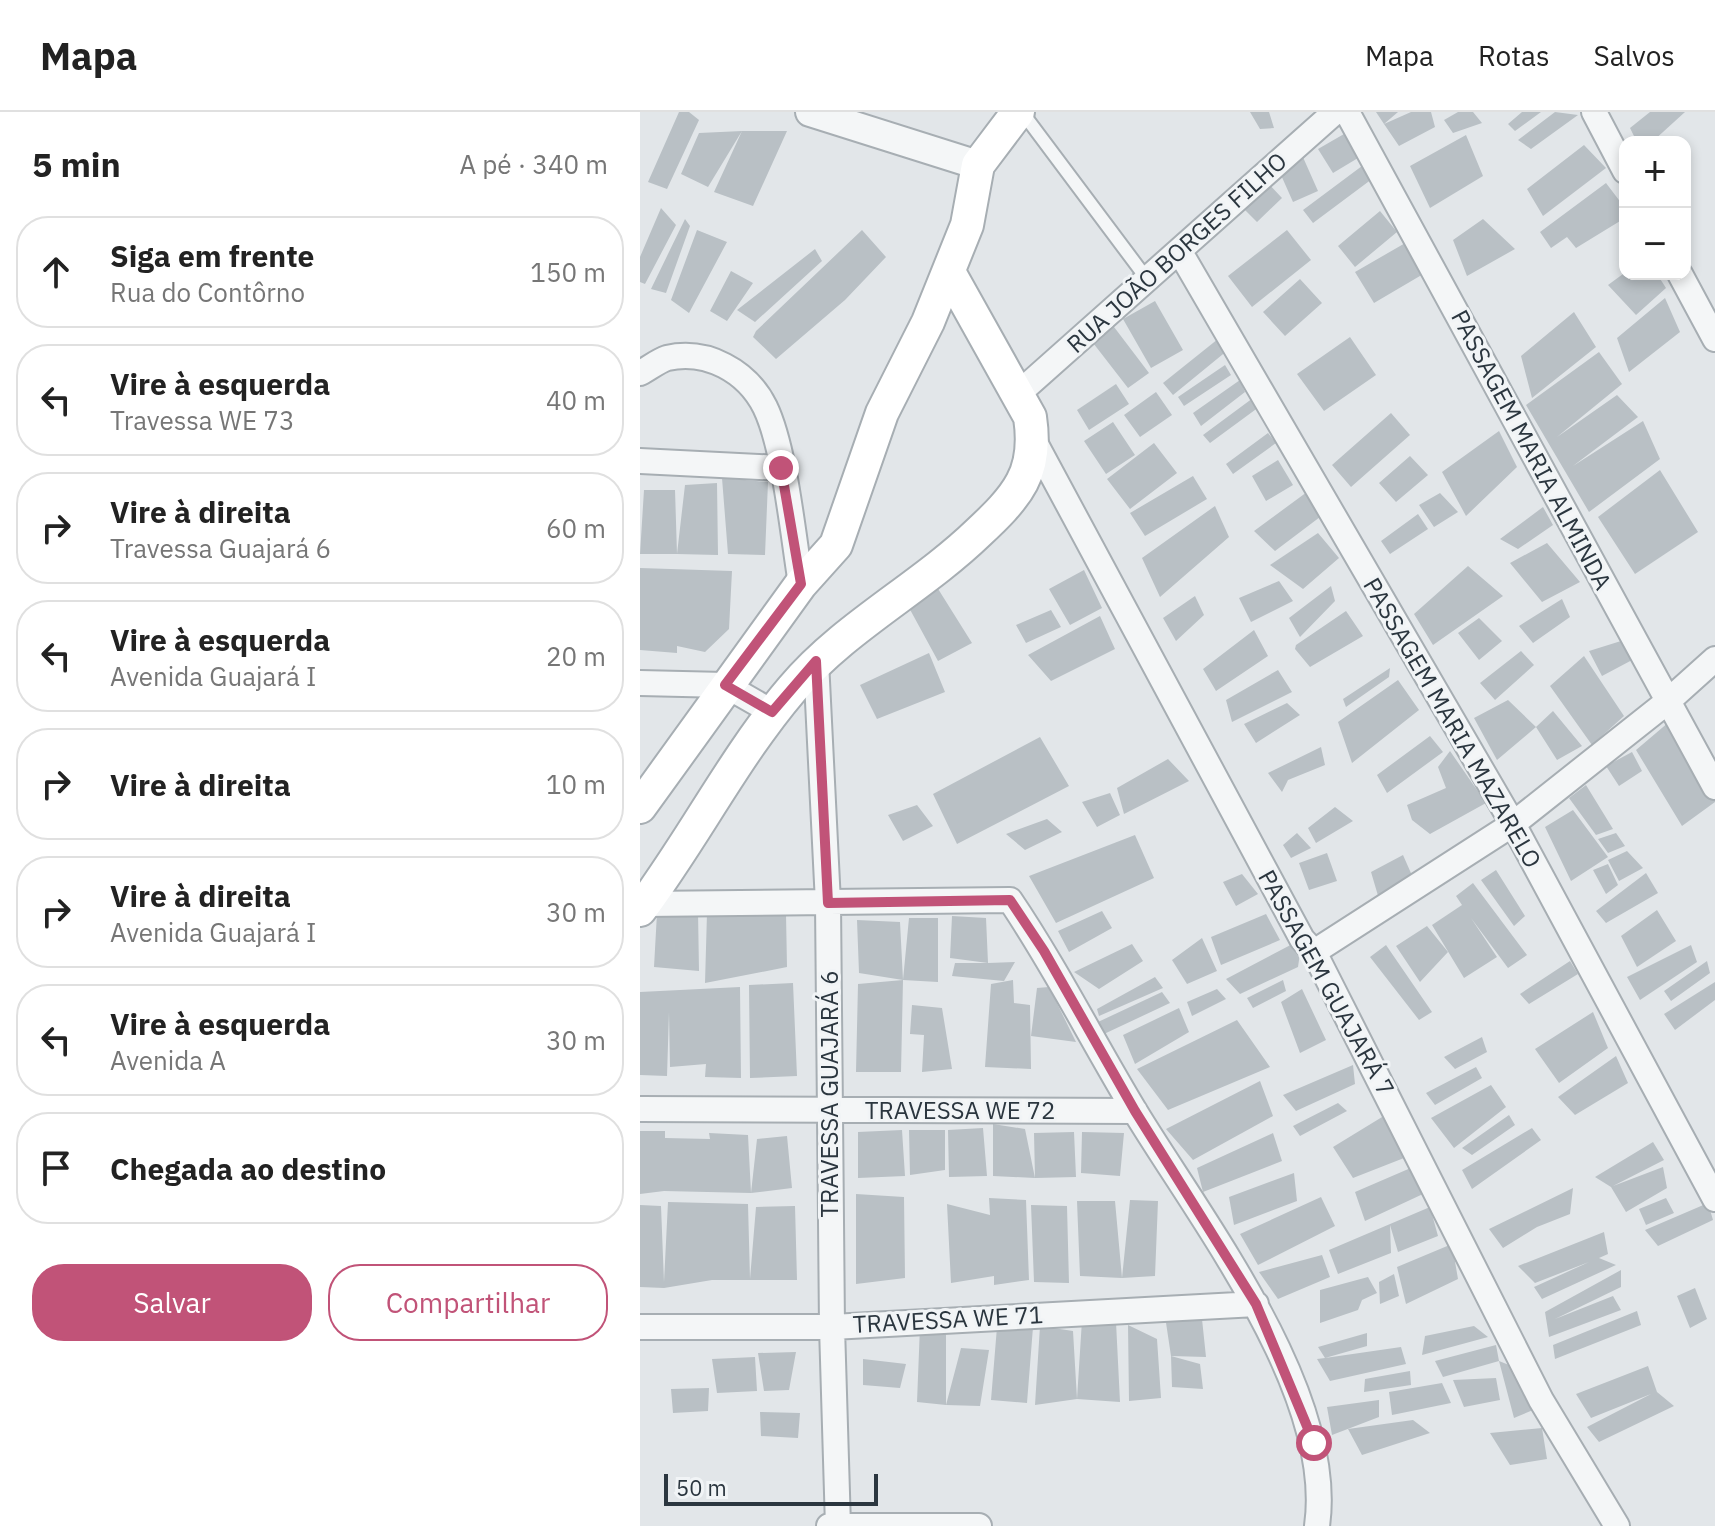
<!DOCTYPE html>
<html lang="pt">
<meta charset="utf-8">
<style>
body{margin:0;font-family:"IBM Plex Sans",sans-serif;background:#f2f2f2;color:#222}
.controls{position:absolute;right:24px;top:24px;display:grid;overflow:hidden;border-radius:16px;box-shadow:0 4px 12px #0003}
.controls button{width:72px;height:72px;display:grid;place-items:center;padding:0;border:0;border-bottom:2px solid #e0e0e0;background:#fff;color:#222;font:40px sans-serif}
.scale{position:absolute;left:24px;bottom:20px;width:214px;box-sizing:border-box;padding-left:8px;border:4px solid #2b363f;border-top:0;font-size:22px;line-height:28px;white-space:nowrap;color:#2b363f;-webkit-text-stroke:6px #f1f4f6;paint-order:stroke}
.stop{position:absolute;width:24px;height:24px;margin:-18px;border:6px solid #c15378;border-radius:50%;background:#fff}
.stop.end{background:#c15378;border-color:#fff;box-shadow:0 2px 8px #0008}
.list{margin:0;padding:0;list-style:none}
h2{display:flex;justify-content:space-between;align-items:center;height:104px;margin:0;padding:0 32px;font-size:34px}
h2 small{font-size:26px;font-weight:400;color:#767676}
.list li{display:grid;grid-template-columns:52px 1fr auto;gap:24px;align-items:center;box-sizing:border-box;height:112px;margin:0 16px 16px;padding:0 16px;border:2px solid #e0e0e0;border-radius:32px}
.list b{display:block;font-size:30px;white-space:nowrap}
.list p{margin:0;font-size:26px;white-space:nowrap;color:#767676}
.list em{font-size:26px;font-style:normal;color:#767676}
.actions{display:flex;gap:16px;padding:24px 32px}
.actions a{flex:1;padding:18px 0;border:2px solid #c15378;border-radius:32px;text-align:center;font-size:28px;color:#c15378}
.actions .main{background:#c15378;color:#fff}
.icon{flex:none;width:44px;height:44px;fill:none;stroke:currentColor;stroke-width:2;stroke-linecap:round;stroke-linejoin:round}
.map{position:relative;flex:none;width:1075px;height:1414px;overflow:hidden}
header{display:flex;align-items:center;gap:48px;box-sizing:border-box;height:112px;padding:0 40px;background:#fff;border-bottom:2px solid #e0e0e0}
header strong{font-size:38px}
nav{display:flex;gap:44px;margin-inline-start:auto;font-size:28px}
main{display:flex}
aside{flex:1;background:#fff}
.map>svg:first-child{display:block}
.building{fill:#b9c0c5}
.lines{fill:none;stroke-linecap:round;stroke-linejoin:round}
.service-casing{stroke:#a7aeb3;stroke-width:16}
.minor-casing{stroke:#a7aeb3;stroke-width:28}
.tertiary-casing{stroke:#a7aeb3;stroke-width:32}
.secondary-casing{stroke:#a7aeb3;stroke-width:36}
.service{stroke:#f4f6f7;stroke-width:12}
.minor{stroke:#f4f6f7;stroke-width:24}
.tertiary{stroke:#f4f6f7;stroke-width:28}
.secondary{stroke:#fff;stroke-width:32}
.route{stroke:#c15378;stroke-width:10}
.labels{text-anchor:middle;stroke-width:6;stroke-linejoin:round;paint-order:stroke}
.street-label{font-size:24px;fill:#2b363f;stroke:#f1f4f6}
</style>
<header>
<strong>Mapa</strong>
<nav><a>Mapa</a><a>Rotas</a><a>Salvos</a></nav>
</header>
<main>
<aside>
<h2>5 min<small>A pé · 340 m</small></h2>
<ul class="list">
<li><svg class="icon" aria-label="ahead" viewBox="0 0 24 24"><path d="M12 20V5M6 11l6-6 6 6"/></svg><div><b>Siga em frente</b><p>Rua do Contôrno</p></div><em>150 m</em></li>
<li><svg class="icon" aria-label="left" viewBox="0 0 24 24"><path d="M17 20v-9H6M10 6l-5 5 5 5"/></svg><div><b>Vire à esquerda</b><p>Travessa WE 73</p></div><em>40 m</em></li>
<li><svg class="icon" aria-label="right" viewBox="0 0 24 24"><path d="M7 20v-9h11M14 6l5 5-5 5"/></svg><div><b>Vire à direita</b><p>Travessa Guajará 6</p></div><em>60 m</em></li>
<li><svg class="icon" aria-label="left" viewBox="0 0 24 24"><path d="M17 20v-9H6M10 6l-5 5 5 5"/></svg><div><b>Vire à esquerda</b><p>Avenida Guajará I</p></div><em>20 m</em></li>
<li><svg class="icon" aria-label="right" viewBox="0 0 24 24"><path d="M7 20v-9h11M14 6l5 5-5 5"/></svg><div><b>Vire à direita</b></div><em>10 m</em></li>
<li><svg class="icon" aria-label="right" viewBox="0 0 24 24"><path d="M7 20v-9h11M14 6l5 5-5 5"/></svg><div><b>Vire à direita</b><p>Avenida Guajará I</p></div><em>30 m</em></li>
<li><svg class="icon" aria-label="left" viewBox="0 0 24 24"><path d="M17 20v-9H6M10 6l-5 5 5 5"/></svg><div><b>Vire à esquerda</b><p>Avenida A</p></div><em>30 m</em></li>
<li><svg class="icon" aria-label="arrive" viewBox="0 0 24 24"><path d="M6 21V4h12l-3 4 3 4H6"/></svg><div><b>Chegada ao destino</b></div></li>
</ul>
<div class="actions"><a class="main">Salvar</a><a>Compartilhar</a></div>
</aside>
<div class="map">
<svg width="1075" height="1414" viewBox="0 0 1075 1414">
<rect width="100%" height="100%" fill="#e2e6e9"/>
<!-- building -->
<path class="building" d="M39,0H49L59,8L27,77L8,70Z
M610,0H629L634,16L620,17Z
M736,0H758L744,12Z
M771,0H791L795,15L759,34L744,12Z
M818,0H833L842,11L813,21L804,8Z
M882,0H901L875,19L868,12Z
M915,0L938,3L891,37L878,28Z
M1010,0H1045L1012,30H997L990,16Z
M102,19H147L113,94L74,80L102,19L68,75L41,62L59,21Z
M704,22L718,46L693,61L678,37Z
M826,23L843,64L790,96L770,54Z
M944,33L966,56L903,104L887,77Z
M662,43L678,79L653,90L637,54Z
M722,54L732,67L673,111L663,98Z
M628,71L642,86L617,110L602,95Z
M966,71L985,96V106L936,136L927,125L911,136L900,120Z
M21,96L36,113L5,172L0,170V145Z
M740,99L757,120L715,155L698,134Z
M45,107L50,114L26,181L11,177Z
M843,107L875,137L827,164L813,128Z
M57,118L87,130L49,201L31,188Z
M222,118L246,145L205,188L136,247L113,225L116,219Z
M647,118L671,148L612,195L588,164Z
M767,130L785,161L734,191L715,160Z
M175,137L182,149L115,210L97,198Z
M91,159L113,171L87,209L70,199Z
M983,162H1017L1026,176L996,203L968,173Z
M660,167L682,191L645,224L623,200Z
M1025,186L1040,220L989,260L977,226Z
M515,189L543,238L511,256L483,207Z
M934,200L956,235L892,286L881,244Z
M471,211L509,261L488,276L450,227Z
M710,225L736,263L684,299L657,262Z
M578,227L588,238L533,283L523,271Z
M959,240L982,272L917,325L977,283L998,305L933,354L1003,309L1020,347L949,400L886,293Z
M585,253L591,263L544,294L538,285Z
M600,268L605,280L561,314L553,301Z
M476,272L489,292L449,318L437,298Z
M516,280L532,303L500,325L484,303Z
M613,286L619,295L570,331L563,323Z
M751,301L770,323L711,375L692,353Z
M473,310L495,343L466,362L444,329Z
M859,319L877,355L826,404L802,360Z
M628,321L636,331L593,362L586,352Z
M514,331L537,361L490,397L467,367Z
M770,344L788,363L756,390L739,371Z
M638,348L653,373L626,389L612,364Z
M1020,358L1058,420L995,462L958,405Z
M553,364L567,387L505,424L490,401Z
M82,366L128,370L125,443L88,442Z
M77,371L78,443L37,442H0L4,378H35L37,442L45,373Z
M667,380L680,405L635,439L614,419Z
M800,381L818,400L794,415L779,393Z
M575,394L589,425L520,485L502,446Z
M903,395L913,413L878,437L860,427Z
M778,402L788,417L750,442L741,429Z
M678,421L699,446L663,477L630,453Z
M907,431L940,470L902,490L870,451Z
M828,454L863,484L793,533L774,502Z
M0,456L92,459L89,517L65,540L37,534V541L0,538Z
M444,458L462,496L430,513L409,477Z
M639,469L653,489L611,510L599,486Z
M295,472L332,531L298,549L267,492Z
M691,474L695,489L660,525L649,506Z
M555,484L564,503L536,529L523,506Z
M922,487L930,505L893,531L879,514Z
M411,498L421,515L386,531L376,513Z
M706,499L723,524L670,555L655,537L656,533Z
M460,504L475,537L411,569L388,543Z
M839,506L862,529L839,548L818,521Z
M614,518L628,544L576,579L563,557Z
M981,529L994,547L962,564L949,539Z
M881,539L894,553L855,588L840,571Z
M289,541L305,580L237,607L220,573Z
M944,544L984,604L952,633L910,574Z
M750,556L749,565L706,595L703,587Z
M638,558L652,580L592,610L586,588Z
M758,568L779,598L712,651L698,610Z
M868,588L896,615L857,648L834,606Z
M647,591L660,603L616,631L604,612Z
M913,599L942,634L917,648L896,615Z
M1029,610L1075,685V690L1042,714L996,638Z
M790,624L803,640L747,681L737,663Z
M400,625L429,674L317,732L293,682Z
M681,635L685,653L648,668L642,680L628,661Z
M810,639L846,691L790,722L772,708L767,693L806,676L798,655Z
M992,640L1002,659L979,674L966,654Z
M528,647L549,669L484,702L477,676Z
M946,673L973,717L956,723L929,686Z
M470,681L480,703L457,715L442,690Z
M277,693L293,714L263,729L248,703Z
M695,695L713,709L676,731L668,716Z
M933,698L968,745L931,769L905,715Z
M407,707L422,720L385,738L366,722Z
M657,721L671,736L651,746L643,733Z
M976,721L985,734L968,741L958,727Z
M495,723L514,766L416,811L389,764Z
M987,739L1003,756L979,769L968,748Z
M687,741L697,769L669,778L659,751Z
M763,743L774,768L739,787L731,760Z
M968,752L978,773L966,782L953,758Z
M856,758L885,804L874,814L841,768Z
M1006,761L1018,781L966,811L956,799Z
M602,762L618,782L596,794L583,770Z
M833,771L887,843L868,856L831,806L857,845L824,866L792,813L822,793L816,784Z
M1017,798L1036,829L997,855L981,824Z
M58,799L59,859L14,855L17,801Z
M462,799L472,816L429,840L418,819Z
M67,801L146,802L147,855L65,871Z
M626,802L640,828L581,853L571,825Z
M312,804L346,806L348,851L375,850L364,869L312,864L315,851H348L310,846Z
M269,806H298V870L263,868L219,861L217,808L260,810L263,868Z
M787,814L808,840L780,870L756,834Z
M562,826L577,859L547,872L532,848Z
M662,827L658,855L600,882L586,867Z
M492,832L503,849L459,877L434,860Z
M746,833L792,900L779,908L730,845Z
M1051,833L1057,850L1000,888L987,865Z
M930,849L938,862L889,892L880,882Z
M1067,849L1070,861L1031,889L1024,879Z
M515,865L523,876L459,904L457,897Z
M263,868L261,960H216L218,872Z
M373,868L374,891L390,893L391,957L345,955L351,872Z
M643,868L646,879L613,896L607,886Z
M1075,870V888L1035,918L1024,902Z
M153,871L157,964L110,966L109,873Z
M100,875L101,966L65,965L66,952L30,955L29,900L27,964L0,963V880Z
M409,875L436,930L391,924L397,876Z
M577,877L586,887L552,904L547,890Z
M662,877L686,928L660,941L641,890Z
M522,880L530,891L464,922L458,910Z
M272,893L302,896L312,957L282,960L284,923L270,922Z
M539,896L549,920L495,952L483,923Z
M953,900L968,936L919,971L895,937Z
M597,908L630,955L528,998L497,957Z
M842,925L847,940L815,957L804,945Z
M976,944L988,971L935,1003L918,985Z
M713,953L715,972L656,999L643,983Z
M836,955L842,966L795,993L786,981Z
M620,969L633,1004L553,1048L526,1017Z
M851,973L866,995L814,1036L791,1006Z
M698,991L707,999L660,1024L653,1014Z
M747,1002L764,1046L713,1066L693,1035Z
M869,1003L875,1013L832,1043L822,1036Z
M353,1012L385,1017L395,1066L353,1064Z
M343,1016L347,1064L309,1065L308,1018Z
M892,1016L901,1028L832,1077L822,1058Z
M262,1018L265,1064L218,1066V1020Z
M269,1018H305V1058L270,1063Z
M0,1019H25V1026L70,1027L69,1021L108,1023L111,1081L117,1027L147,1024L152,1076L111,1081L24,1079L0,1082Z
M434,1020L436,1065L395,1066L394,1021Z
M442,1020L484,1021L480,1064L441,1061Z
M633,1021L642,1049L563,1080L557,1056Z
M1013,1030L1024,1048L973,1074L1023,1055L1027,1076L986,1100L971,1075L955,1065Z
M773,1055L783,1082L725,1109L715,1080Z
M654,1061L657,1089L594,1113L589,1085Z
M933,1076L930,1102L897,1115L863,1136L849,1117Z
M216,1082L264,1085L265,1166L216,1172Z
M681,1085L695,1114L618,1153L600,1122Z
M349,1086L386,1088L389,1168L354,1173V1164L311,1171L307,1092L350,1103Z
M1026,1086L1034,1101L1006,1113L999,1097Z
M490,1088L518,1089L515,1164L482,1166Z
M437,1089H475L482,1166L440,1164Z
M28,1090L108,1092L110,1167L116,1095L155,1094L157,1168H72L24,1176L0,1175V1093L21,1094L24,1170Z
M1068,1091L1073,1108L1018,1134L1005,1118Z
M391,1093L427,1094L429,1171L394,1170Z
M790,1095L798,1124L758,1140L750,1113L751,1141L698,1162L689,1138Z
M964,1120L968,1142L959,1146L976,1153L902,1187L894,1175L949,1150L895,1171L878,1154Z
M812,1132L818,1167L766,1192L757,1155Z
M682,1143L690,1165L638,1187L619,1160Z
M981,1158V1175L915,1207L973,1184L981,1198L909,1225L905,1200Z
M754,1162L759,1184L740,1192L739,1170Z
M728,1165L737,1181L722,1188L718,1198L680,1211V1178Z
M1055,1176L1067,1207L1050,1216L1037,1184Z
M997,1199L1001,1213L915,1247L913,1233Z
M525,1204L562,1207L566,1245L531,1244Z
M442,1208L476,1210L480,1290L437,1287L395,1293L400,1214L433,1219L437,1287Z
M306,1212V1293L277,1290L280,1214Z
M488,1213L517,1227L521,1286L489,1289Z
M834,1214L848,1225L782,1243L785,1224Z
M357,1215H393L387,1291L351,1288Z
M727,1221V1234L685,1246L761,1235L766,1252L690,1269L677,1247L685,1246L678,1235Z
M856,1233L859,1249L803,1265L795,1249Z
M321,1236L349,1238L340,1294L306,1293Z
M156,1240L149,1278L124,1279L118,1241Z
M531,1244L560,1252L563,1277L532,1275Z
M115,1245L117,1279L77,1281L72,1247Z
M223,1247L266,1252L260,1276L223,1273Z
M859,1249L874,1255L893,1298L874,1306Z
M1008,1254L1017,1280L1034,1294L959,1330L947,1315L1011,1282L951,1306L936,1282Z
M770,1259L771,1273L724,1280L725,1267Z
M856,1266L860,1288L824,1295L813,1268Z
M802,1271L811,1291L752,1303L749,1280Z
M69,1276L68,1299L33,1301L31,1277Z
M739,1288V1305L692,1323L687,1295Z
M120,1300L160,1301L158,1326L121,1324Z
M773,1308L790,1321L722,1343L708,1317Z
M902,1316L907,1347L870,1353L850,1321Z"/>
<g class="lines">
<!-- service casing -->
<g class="service-casing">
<path id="service" d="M382,0L507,167"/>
</g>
<!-- minor casing -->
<g class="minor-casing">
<path id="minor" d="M707,0L1075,675
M954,0L985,59
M540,140L873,712L1075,1087
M1040,162L1075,227
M0,261C8,257 18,249 27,246C67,237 107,259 125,295C145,336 153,424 161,472
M379,281L695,0
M393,327L662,827L674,840L901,1288L977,1414
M0,349L141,356
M176,549L188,791L192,1215L198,1414
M0,571L85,573L132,600
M4,792L370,788C416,856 453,930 496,1001C563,1111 696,1282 677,1414
M674,840L873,712L1027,590L1075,547
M0,997L495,999
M0,1215H192L616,1192
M189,1414H339"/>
</g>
<!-- tertiary casing -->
<g class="tertiary-casing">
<path id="tertiary" d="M170,0L338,53"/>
</g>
<!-- secondary casing -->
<g class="secondary-casing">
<path id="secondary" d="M0,695L161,472L196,433L242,301L288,210L327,113L338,53L378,0
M0,798C54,726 94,645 152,577C204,515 280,477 339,420C354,406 372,389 382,370C393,350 393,325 390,305L309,160"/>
</g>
<!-- service -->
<use href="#service" class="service"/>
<!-- minor -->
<use href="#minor" class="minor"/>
<!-- tertiary -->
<use href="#tertiary" class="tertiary"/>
<!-- secondary -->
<use href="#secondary" class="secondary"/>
</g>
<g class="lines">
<!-- route -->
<path class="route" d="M141,356L161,472L85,573L132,600L176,549L188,791L370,788L404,839L495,999L616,1192L674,1331"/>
</g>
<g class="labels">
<!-- street labels -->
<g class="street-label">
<text transform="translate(537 141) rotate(-42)" y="8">RUA JOÃO BORGES FILHO</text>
<text transform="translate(891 338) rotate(62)" y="8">PASSAGEM MARIA ALMINDA</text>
<text transform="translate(812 611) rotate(60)" y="8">PASSAGEM MARIA MAZARELO</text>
<text transform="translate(686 871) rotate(61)" y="8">PASSAGEM GUAJARÁ 7</text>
<text transform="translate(190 982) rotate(-90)" y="8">TRAVESSA GUAJARÁ 6</text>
<text x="320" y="1007">TRAVESSA WE 72</text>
<text transform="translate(308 1208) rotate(-3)" y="8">TRAVESSA WE 71</text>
</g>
</g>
</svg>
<div class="controls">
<button>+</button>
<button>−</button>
</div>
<div class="scale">50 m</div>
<div class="stop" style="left:674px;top:1331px"></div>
<div class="stop end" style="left:141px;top:356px"></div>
</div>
</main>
